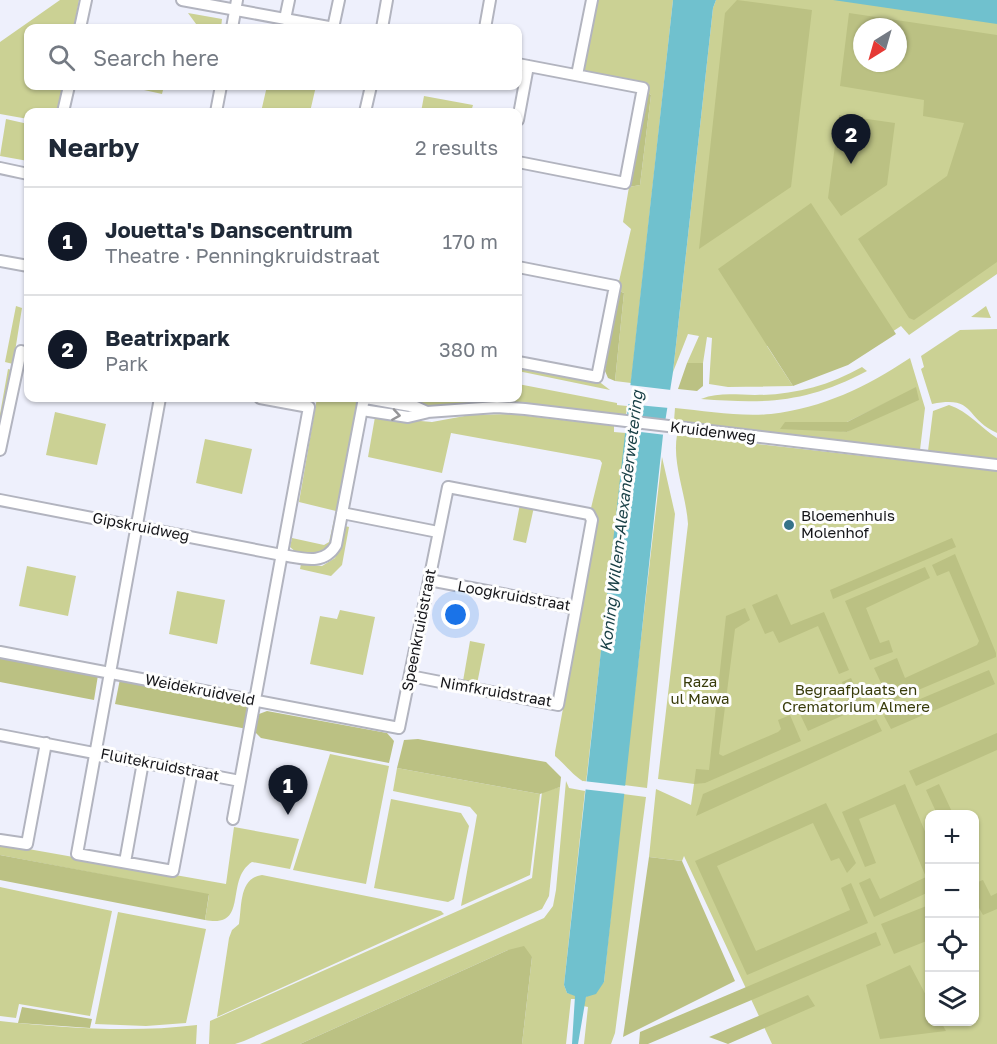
<!DOCTYPE html>
<meta charset="utf-8">
<style>
body{margin:0;font-family:"Golos Text",sans-serif;background:#f6f6f7;color:#1f2937}
.controls{position:absolute;right:18px;bottom:18px;display:grid;overflow:hidden;border-radius:12px;box-shadow:0 2px 4px #0004}
.controls button{width:54px;height:54px;display:grid;place-items:center;padding:0;border:0;border-bottom:2px solid #e0e1e3;background:#fff;color:#1f2937;font:30px sans-serif}
.compass{position:absolute;left:853px;top:18px;width:54px;height:54px;border-radius:50%;background:#fff;box-shadow:0 2px 4px #0004;rotate:217deg}
.you{position:absolute;left:456px;top:615px;width:21px;height:21px;margin:-15px;border:4px solid #fff;border-radius:50%;background:#1a73e8;box-shadow:0 0 0 9px #1a73e833}
.badge{display:grid;place-items:center;width:39px;height:39px;border-radius:50%;background:#111827;color:#fff;font-size:20px;font-weight:700}
.pin{position:absolute;translate:-50% -50px;filter:drop-shadow(0 2px 3px #0008)}
.pin::after{content:'';position:absolute;top:32px;width:21px;height:18px;background:inherit;clip-path:polygon(0 0,100% 0,50% 100%)}
.list{margin:0;padding:0;list-style:none}
h2{display:flex;justify-content:space-between;align-items:center;height:78px;margin:0;padding:0 24px;font-size:26px}
h2 small{font-size:20px;font-weight:400;color:#747a83}
.list li{display:grid;grid-template-columns:39px 1fr auto;gap:18px;align-items:center;box-sizing:border-box;height:108px;padding:0 24px;border-top:2px solid #e0e1e3}
.list b{display:block;font-size:22px;white-space:nowrap}
.list p{margin:0;font-size:20px;white-space:nowrap;color:#747a83}
.list em{font-size:20px;font-style:normal;color:#747a83}
.icon{flex:none;width:33px;height:33px;fill:none;stroke:currentColor;stroke-width:2;stroke-linecap:round;stroke-linejoin:round}
.map{position:relative;flex:none;width:997px;height:1044px;overflow:hidden}
.search{position:absolute;background:#fff;box-shadow:0 2px 4px #0004;left:24px;top:24px;width:498px;height:66px;display:flex;align-items:center;gap:15px;box-sizing:border-box;padding:0 21px;border-radius:12px;color:#747a83;font-size:22px}
.panel{position:absolute;background:#fff;box-shadow:0 2px 4px #0004;left:24px;top:108px;width:498px;height:294px;border-radius:12px}
.map>svg:first-child{display:block}
.green{fill:#cbd194;fill-rule:evenodd}
.forest{fill:#bbc183;fill-rule:evenodd}
.water{fill:#70c1ce}
.pier{fill:#eef0fc}
.lines{fill:none;stroke-linecap:round;stroke-linejoin:round}
.minor-casing{stroke:#b2b4bf;stroke-width:14}
.minor{stroke:#fff;stroke-width:10}
.oneway{stroke:#969698}
.poi-dot{fill:#367389;stroke:#fefefe;stroke-width:2}
.labels{text-anchor:middle;stroke-width:6;stroke-linejoin:round;paint-order:stroke}
.street-label{font-size:15px;fill:#151519;stroke:#fefefe}
.poi-label{font-size:15px;fill:#151519;stroke:#fefefe;text-anchor:start}
.park-label{font-size:15px;fill:#383b0a;stroke:#fefefe}
.water-label{font-size:16px;font-style:italic;fill:#183f45;stroke:#fefefe}
</style>
<div class="map">
<svg width="997" height="1044" viewBox="0 0 997 1044">
<rect width="100%" height="100%" fill="#eef0fc"/>
<!-- green -->
<path class="green" d="M60,0H79L74,28H28V86H63L58,112H28V119L0,114V42Z
M595,0H673L631,383L615,381L624,293L617,290L631,229L623,222L629,187L640,185L651,95L648,93L649,84L582,72Z
M716,0H997V274L909,335L901,326L851,359L767,346L793,386L728,387L709,384L712,338L707,337L703,363H687L699,336L688,334L673,372L713,8ZM862,27H898V63H862Z
M188,13L222,19L221,28H199Z
M126,86H164L162,94Z
M267,86H316L310,112H261Z
M424,96L473,105L471,112H421Z
M6,119L28,124V161L0,156Z
M16,306L22,308L13,364L5,362Z
M986,306L991,318L971,317Z
M997,329V433C964,418 976,395 932,404L921,369L924,367L921,356L960,330Z
M910,358L925,408L920,450L674,421L675,408C706,411 740,417 771,414C823,408 866,387 910,358ZM916,388L847,432L785,422H847Z
M518,367L597,380L610,390L518,371Z
M862,367L867,371C806,403 767,404 701,399C719,392 736,395 755,395C794,395 828,386 862,367Z
M8,369L12,370L0,434V414Z
M518,384L617,403V405L627,406L626,415L616,414L615,417L510,402L435,407L384,398H518Z
M317,398H360L331,545L317,554L297,553L290,547L292,538L324,545L329,542L336,511L299,502Z
M949,405C968,411 981,428 997,438V459L928,451L933,411Z
M55,412L106,424L97,465L46,455Z
M511,414L614,426V432L626,433L586,783C574,777 566,765 555,756V752L598,518L591,508L602,463L600,460L451,433L442,473L368,457L375,417L432,422L470,415Z
M677,435L997,471V1044H772L684,856L682,861L649,857L656,789L691,805L694,784L658,779L688,524C686,494 672,464 677,435ZM930,814H974V1022H930Z
M205,439L252,449L242,494L196,483Z
M662,457L675,514L647,788L624,785Z
M520,504L534,507L526,543L513,540Z
M345,526L349,527L342,565L331,576L300,569L301,564L322,566L335,558Z
M27,566L76,576L68,616L19,606Z
M177,591L225,600L217,644L169,634Z
M340,610L375,617L363,675L310,664L320,616L337,619Z
M470,641L485,644L477,684L463,681Z
M330,754L389,766L366,884L293,870Z
M397,768L540,794L530,875L461,906L477,815L470,807L393,791Z
M566,781L569,788L585,791L564,985L567,993L575,995L576,999H571L566,1044H522L532,957L508,950L300,1044H260L544,918L553,906L556,890Z
M560,787L549,896L542,909L244,1041L235,1044H209L210,1021L532,878L542,792Z
M623,794L646,797L615,1033L611,1044H584L588,1007L583,1006L586,997L604,982Z
M391,799L461,813L469,826L454,899L448,902L374,888Z
M234,827L299,839L290,869L252,862C224,880 250,929 205,920L209,895L0,855V844L226,884Z
M262,875L441,911L444,914L217,1017L229,938L232,930L239,924C242,906 239,878 262,875Z
M0,887L112,911L90,1016L19,1004L16,1018L0,1016Z
M118,912L206,929L186,1023L146,1026L95,1024Z
M0,1021C65,1028 132,1033 197,1025L196,1044H0Z"/>
<!-- forest -->
<path class="forest" d="M737,0L812,10L791,187L699,249L725,13Z
M849,13L997,35V262L914,320L909,318L858,239L947,176L964,123L923,116L924,100L840,86ZM862,27H898V63H862Z
M648,93L651,95L640,185L629,187Z
M839,115L895,123L887,185L841,216L828,198Z
M811,203L896,334L848,365L793,386L718,269Z
M617,290L624,293L615,381L608,378L605,371Z
M687,363H703V386L697,391L678,389Z
M916,387L919,400L847,432L780,429L785,422H847Z
M952,538L956,547L833,599L830,590Z
M955,554L996,653V657L890,702L874,668L897,658L905,678L977,645L979,641L949,571L937,576L932,565Z
M925,567L930,578L866,608L880,643L889,640L893,652L870,660L845,601Z
M777,594L791,625L824,612L849,670L839,674L818,626L779,643L773,631L765,634L752,605Z
M745,608L750,620L735,629L719,754L723,756L778,732L781,729L778,720L790,715L801,741L705,783L694,784L696,769L709,770L726,616Z
M0,657L98,675L94,700L0,682Z
M989,670L995,684L891,729L884,716L887,713Z
M851,678L864,706L808,731L799,712L811,707L815,715L848,700L842,682Z
M120,679L247,704L250,707L247,729L115,704Z
M267,711L387,733L394,741L389,763L261,738L255,732L259,714Z
M876,719L882,731L696,816L703,794Z
M997,733V750L916,786L909,771Z
M418,739L546,762L561,777L560,787L540,794L397,768L404,740Z
M905,784L929,841V892L874,917L859,883L870,878L880,899L926,877L895,804L859,819L876,863L865,867L842,812Z
M939,784L953,814H937L926,790Z
M826,803L856,863L847,873L839,858L831,861L813,823L717,866L756,951L850,910L841,888L851,883L868,923L747,975L695,861Z
M0,855L209,894L205,920L0,880Z
M649,857L682,861L735,981L623,1037Z
M983,880L991,896L997,893V909L983,915L975,901V883Z
M929,905V940L894,954L881,924Z
M876,932L881,945L648,1044H639L640,1032Z
M524,946L532,957L522,1044H300L508,950Z
M910,965L929,1001L930,1022H941L946,1031L880,1039L866,985Z
M808,995L815,1006L728,1044L709,1037Z
M22,1007L92,1019L90,1028L18,1023Z"/>
<!-- water -->
<path class="water" d="M673,0H716L713,8L673,372L663,435L604,982L596,994L586,997L578,1044H572L575,996L567,993L564,985Z
M833,0H997V24Z"/>
<!-- pier -->
<path class="pier" d="M629,385L671,390L669,408L627,404Z
M626,416L668,421L666,435L624,430Z
M583,781L627,786L626,794L582,789Z"/>
<g class="lines">
<!-- minor casing -->
<g class="minor-casing">
<path id="minor" d="M182,0L334,28
M285,19L289,0
M80,28L86,0
M232,28L237,0
M333,28L339,0
M382,28L387,0
M485,28L490,0
M518,64L643,88L625,183L518,162
M577,75L592,0
M63,112L69,86
M216,112L221,86
M365,112L371,86
M518,120L528,66
M0,168L28,174
M0,261L28,266
M518,267L615,286L597,377L518,362
M160,398L77,854L173,871L192,771
M366,398L416,407L427,412L497,407L525,409L997,465
M362,410L408,417L429,412
M0,450L21,351L28,353
M0,500L282,555C302,558 324,566 336,545L364,398
M342,513L438,532
M0,652L399,728L448,487L589,514L592,520L576,608L429,580
M410,676L558,705L576,608
M0,735L240,781L309,407L260,398
M233,819L240,781
M0,840L27,844L46,743
M125,862L143,762"/>
</g>
<!-- minor -->
<use href="#minor" class="minor"/>
</g>
<!-- one-way arrows -->
<defs><path id="oneway-chevron" d="M-2-3.5L2.5 0L-2 3.5" fill="none" stroke-width="1.6" stroke-linecap="round" stroke-linejoin="round" transform="scale(1.5)"/></defs>
<use class="oneway" href="#oneway-chevron" transform="translate(396 415) rotate(9)"/>
<!-- markers -->
<circle class="poi-dot" cx="789" cy="525" r="6"/>
<g class="labels">
<!-- street labels -->
<g class="street-label">
<text transform="translate(713 432) rotate(7)" y="5">Kruidenweg</text>
<text transform="translate(141 527) rotate(11)" y="5">Gipskruidweg</text>
<text transform="translate(514 596) rotate(10)" y="5">Loogkruidstraat</text>
<text transform="translate(419 630) rotate(-79)" y="5">Speenkruidstraat</text>
<text transform="translate(200 690) rotate(11)" y="5">Weidekruidveld</text>
<text transform="translate(496 692) rotate(10)" y="5">Nimfkruidstraat</text>
<text transform="translate(160 765) rotate(11)" y="5">Fluitekruidstraat</text>
</g>
<!-- poi labels -->
<g class="poi-label">
<text x="801" y="521">Bloemenhuis<tspan x="801" dy="17">Molenhof</tspan></text>
</g>
<!-- park labels -->
<g class="park-label">
<text x="700" y="687">Raza<tspan x="700" dy="17">ul Mawa</tspan></text>
<text x="856" y="695">Begraafplaats en<tspan x="856" dy="17">Crematorium Almere</tspan></text>
</g>
<!-- water labels -->
<g class="water-label">
<text transform="translate(621 521) rotate(-83)" y="6">Koning Willem-Alexanderwetering</text>
</g>
</g>
</svg>
<div class="controls">
<button>+</button>
<button>−</button>
<button><svg class="icon" aria-label="locate" viewBox="0 0 24 24"><circle cx="12" cy="12" r="6"/><path d="M12 2v4M12 18v4M2 12h4M18 12h4"/></svg></button>
<button><svg class="icon" aria-label="layers" viewBox="0 0 24 24"><path d="M12 4l9 5-9 5-9-5zM3 14l9 5 9-5"/></svg></button>
</div>
<svg class="compass" viewBox="-18 -18 36 36"><path d="M0-13l5 13h-10z" fill="#e53935"/><path d="M0 13l5-13h-10z" fill="#747a83"/></svg>
<div class="you"></div>
<div class="pin badge" style="left:288px;top:815px">1</div>
<div class="pin badge" style="left:851px;top:164px">2</div>
<div class="search"><svg class="icon" aria-label="search" viewBox="0 0 24 24"><circle cx="10" cy="10" r="6"/><path d="M15 15l6 6"/></svg>Search here</div>
<section class="panel">
<h2>Nearby<small>2 results</small></h2>
<ul class="list">
<li><span class="badge">1</span><div><b>Jouetta's Danscentrum</b><p>Theatre · Penningkruidstraat</p></div><em>170 m</em></li>
<li><span class="badge">2</span><div><b>Beatrixpark</b><p>Park</p></div><em>380 m</em></li>
</ul>
</section>
</div>
